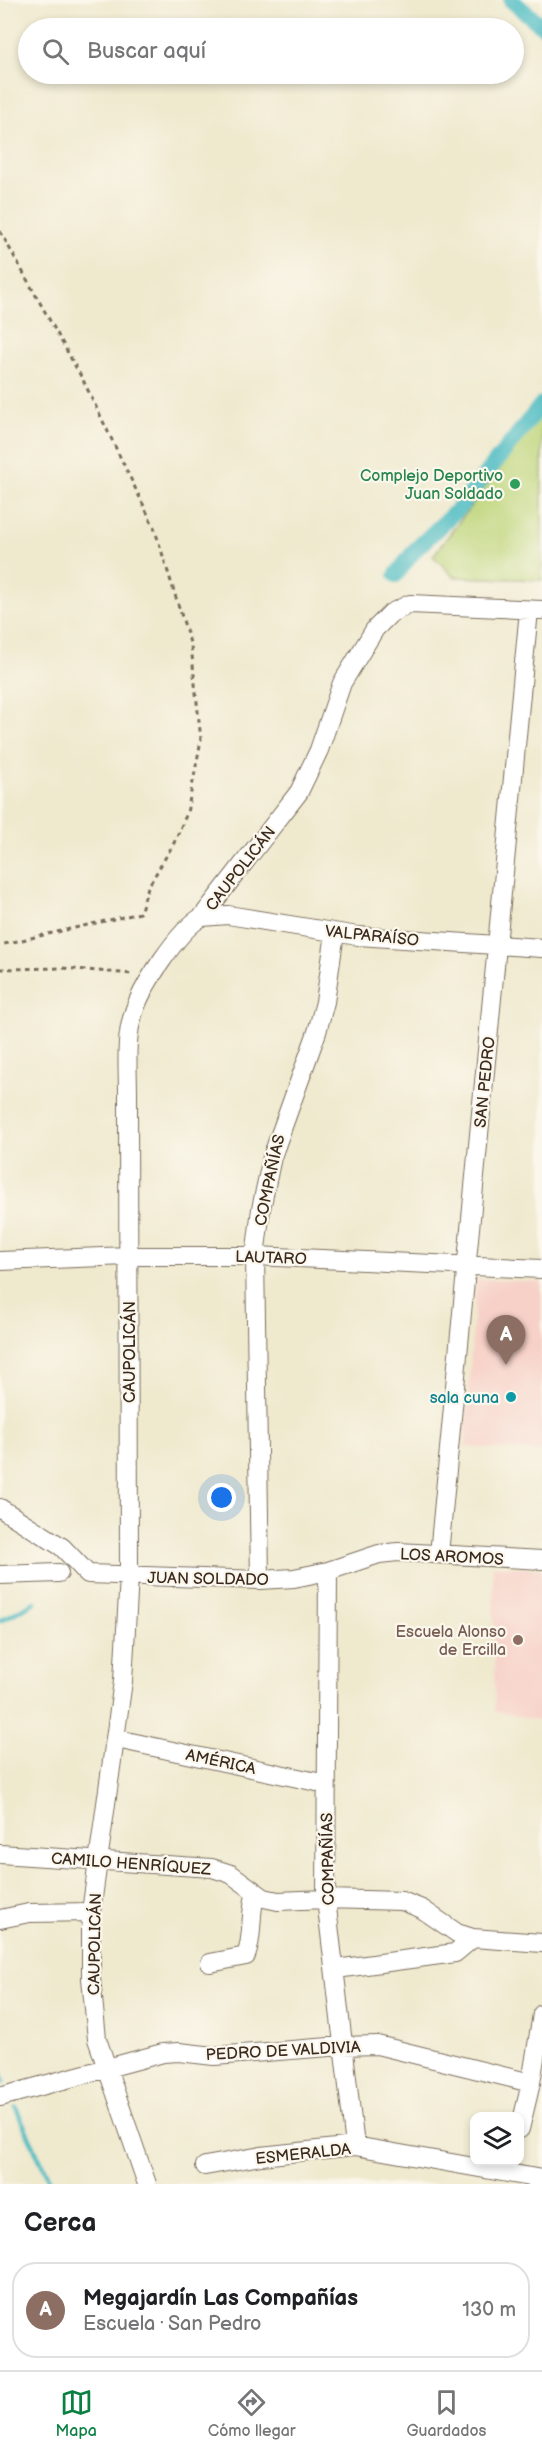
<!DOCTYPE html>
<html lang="es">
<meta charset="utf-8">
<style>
body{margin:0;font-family:"Balsamiq Sans",sans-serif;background:#f6f6f6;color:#202124}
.controls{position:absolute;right:18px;bottom:18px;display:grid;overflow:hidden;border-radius:12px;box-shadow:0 3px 9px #0003}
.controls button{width:54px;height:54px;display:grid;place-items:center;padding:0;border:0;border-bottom:2px solid #e0e0e0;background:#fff;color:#202124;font:30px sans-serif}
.you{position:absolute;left:222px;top:1498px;width:21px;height:21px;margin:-15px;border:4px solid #fff;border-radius:50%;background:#1a73e8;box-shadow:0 0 0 9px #1a73e833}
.badge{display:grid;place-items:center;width:39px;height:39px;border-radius:50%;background:#0b8043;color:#fff;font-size:20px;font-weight:700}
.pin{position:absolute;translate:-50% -50px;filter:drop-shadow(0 2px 3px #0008)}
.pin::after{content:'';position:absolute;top:32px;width:21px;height:18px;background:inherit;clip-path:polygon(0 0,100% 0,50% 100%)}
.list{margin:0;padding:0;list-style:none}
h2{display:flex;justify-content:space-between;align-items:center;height:78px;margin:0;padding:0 24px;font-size:26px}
h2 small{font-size:20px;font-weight:400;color:#757577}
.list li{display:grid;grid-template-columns:39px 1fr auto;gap:18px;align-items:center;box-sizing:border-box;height:96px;margin:0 12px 12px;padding:0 12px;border:2px solid #e0e0e0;border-radius:24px}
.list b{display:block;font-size:22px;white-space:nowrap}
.list p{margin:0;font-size:20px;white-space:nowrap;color:#757577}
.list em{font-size:20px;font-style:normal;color:#757577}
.icon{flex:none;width:33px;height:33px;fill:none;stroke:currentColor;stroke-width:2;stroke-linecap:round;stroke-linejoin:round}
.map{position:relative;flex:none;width:542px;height:2184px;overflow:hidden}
.search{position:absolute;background:#fff;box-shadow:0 3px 9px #0003;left:18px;right:18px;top:18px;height:66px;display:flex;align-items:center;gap:15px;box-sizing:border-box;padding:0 21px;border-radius:33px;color:#757577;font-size:22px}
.sheet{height:186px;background:#fff}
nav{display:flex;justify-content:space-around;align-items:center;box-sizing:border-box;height:84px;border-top:2px solid #e0e0e0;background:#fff;font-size:16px;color:#757577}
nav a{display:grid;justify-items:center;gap:3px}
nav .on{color:#0b8043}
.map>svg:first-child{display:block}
.built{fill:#f7d1c8}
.green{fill:#bed579;stroke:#7c804c;stroke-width:1.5}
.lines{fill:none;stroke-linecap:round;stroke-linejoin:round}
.stream{stroke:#4dbcc3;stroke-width:4.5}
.canal{stroke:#4dbcc3;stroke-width:16}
.minor-casing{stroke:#7a6d5c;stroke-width:20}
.path{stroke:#7a6d5c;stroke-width:3;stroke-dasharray:4.5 4.5;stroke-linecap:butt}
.minor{stroke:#fff;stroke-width:18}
.leisure-dot{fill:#2e9e5b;stroke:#fbf7ec;stroke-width:2}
.culture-dot{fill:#0f9aa8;stroke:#fbf7ec;stroke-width:2}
.education-dot{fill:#8d6e63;stroke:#fbf7ec;stroke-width:2}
.labels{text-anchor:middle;stroke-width:4.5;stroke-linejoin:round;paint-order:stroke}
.leisure-label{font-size:16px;fill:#27864d;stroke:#fbf7ec;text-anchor:end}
.street-label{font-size:16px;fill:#3b2a1e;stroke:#fbf7ec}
.culture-label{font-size:16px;fill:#0d838f;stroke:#fbf7ec;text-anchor:end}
.education-label{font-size:16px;fill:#785e54;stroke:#fbf7ec;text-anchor:end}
</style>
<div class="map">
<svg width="542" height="2184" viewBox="0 0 542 2184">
<rect width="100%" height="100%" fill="#fbf7ec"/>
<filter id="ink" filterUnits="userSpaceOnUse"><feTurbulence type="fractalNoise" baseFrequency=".0167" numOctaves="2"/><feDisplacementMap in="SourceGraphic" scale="12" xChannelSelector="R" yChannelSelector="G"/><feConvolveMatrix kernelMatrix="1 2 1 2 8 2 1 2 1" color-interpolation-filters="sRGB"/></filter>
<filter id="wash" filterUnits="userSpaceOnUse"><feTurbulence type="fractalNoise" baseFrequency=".008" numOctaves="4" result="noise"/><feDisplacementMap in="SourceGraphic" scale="24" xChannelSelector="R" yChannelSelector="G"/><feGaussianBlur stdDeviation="1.35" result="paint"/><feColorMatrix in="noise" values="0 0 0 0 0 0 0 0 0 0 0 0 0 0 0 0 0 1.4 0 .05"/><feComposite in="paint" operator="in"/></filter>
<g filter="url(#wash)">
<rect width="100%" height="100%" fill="#efe9ce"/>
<!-- built -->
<path class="built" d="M476,1279L542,1282V1452L465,1447Z
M493,1565L542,1569V1722L495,1711Z"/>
<!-- green -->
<path class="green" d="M542,413V580L454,577L433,556Z"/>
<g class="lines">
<!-- stream -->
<path class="stream" d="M0,1621L35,1602
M0,2074L4,2082
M16,2108L51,2184"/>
<!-- canal -->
<path class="canal" d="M511,0L542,26
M396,575L415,550L458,509L542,404"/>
</g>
</g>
<g filter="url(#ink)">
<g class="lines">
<!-- minor casing -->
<g class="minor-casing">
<path id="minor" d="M202,917L228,915L358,936L542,948
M0,1261L128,1256H255L542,1269
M0,1508L62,1547L88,1574L260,1580L294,1578L328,1571L379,1554L398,1552L542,1560
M439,1554L529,610
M328,1571L326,1899L355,2146
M0,1575L59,1573
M260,1580L255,1256L261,1209L272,1157L317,1032L325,1002L335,933
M117,1739L326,1784
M0,1854L212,1868L231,1874L264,1898L278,1901L326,1899L402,1901L422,1909L457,1933L473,1938L542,1943
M0,1919L29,1913L91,1912
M210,1963L246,1956C254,1936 249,1913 256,1892
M336,1969L455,1953L473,1938
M0,2097L163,2053L179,2052L214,2056L342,2046L377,2045L531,2083
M520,2129L531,2083L542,2014
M205,2166L261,2156L355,2146L542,2179
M147,2184L97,2039L91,1978V1912L123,1681L129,1576L128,1094C128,1068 125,1039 133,1015C140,989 179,929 202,917L299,792L319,750L342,683L375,629L391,613L410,604L542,610"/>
</g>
<!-- path -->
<path class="path" d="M0,231L83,380L154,527L191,646L201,740L187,813L174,843L148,887L140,913L0,945
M0,969L62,968L133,974"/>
<!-- minor -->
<use href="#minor" class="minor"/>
</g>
</g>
<!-- markers -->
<circle class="leisure-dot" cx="515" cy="484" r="6"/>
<circle class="culture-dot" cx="511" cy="1397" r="6"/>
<circle class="education-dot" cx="518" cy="1640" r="6"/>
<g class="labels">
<!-- leisure labels -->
<g class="leisure-label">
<text x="503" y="481">Complejo Deportivo<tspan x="503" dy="18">Juan Soldado</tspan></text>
</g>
<!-- street labels -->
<g class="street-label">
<text transform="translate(240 868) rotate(-52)" y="6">CAUPOLICÁN</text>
<text transform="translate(372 935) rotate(6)" y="6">VALPARAÍSO</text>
<text transform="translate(484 1082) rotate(-84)" y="6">SAN PEDRO</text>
<text transform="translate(269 1180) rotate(-78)" y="6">COMPAÑÍAS</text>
<text transform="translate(271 1257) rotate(2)" y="6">LAUTARO</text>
<text transform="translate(129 1352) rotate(-90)" y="6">CAUPOLICÁN</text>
<text transform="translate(452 1556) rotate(3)" y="6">LOS AROMOS</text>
<text transform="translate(208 1578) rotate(1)" y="6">JUAN SOLDADO</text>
<text transform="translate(221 1761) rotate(12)" y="6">AMÉRICA</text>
<text transform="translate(327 1859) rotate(-91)" y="6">COMPAÑÍAS</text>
<text transform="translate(131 1863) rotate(4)" y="6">CAMILO HENRÍQUEZ</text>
<text transform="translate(94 1944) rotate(-89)" y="6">CAUPOLICÁN</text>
<text transform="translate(283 2050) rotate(-3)" y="6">PEDRO DE VALDIVIA</text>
<text transform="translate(303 2153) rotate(-6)" y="6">ESMERALDA</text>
</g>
<!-- culture labels -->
<g class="culture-label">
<text x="499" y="1403">sala cuna</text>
</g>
<!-- education labels -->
<g class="education-label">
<text x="506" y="1637">Escuela Alonso<tspan x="506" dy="18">de Ercilla</tspan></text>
</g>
</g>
</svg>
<div class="controls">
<button><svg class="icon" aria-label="layers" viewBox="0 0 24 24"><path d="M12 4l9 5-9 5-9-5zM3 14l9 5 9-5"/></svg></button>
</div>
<div class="you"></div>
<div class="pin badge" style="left:506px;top:1365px;background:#8d6e63">A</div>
<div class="search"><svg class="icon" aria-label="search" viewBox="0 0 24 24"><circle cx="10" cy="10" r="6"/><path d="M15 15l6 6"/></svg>Buscar aquí</div>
</div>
<section class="sheet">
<h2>Cerca<small></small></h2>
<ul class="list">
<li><span class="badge" style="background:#8d6e63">A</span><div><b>Megajardín Las Compañías</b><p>Escuela · San Pedro</p></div><em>130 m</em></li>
</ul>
</section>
<nav>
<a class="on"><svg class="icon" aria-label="map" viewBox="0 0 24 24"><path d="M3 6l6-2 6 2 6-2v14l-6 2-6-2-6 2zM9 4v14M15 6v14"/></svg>Mapa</a>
<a><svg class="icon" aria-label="directions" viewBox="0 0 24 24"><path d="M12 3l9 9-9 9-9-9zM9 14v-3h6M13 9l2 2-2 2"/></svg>Cómo llegar</a>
<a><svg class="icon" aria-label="saved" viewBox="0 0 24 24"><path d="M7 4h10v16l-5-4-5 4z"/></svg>Guardados</a>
</nav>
